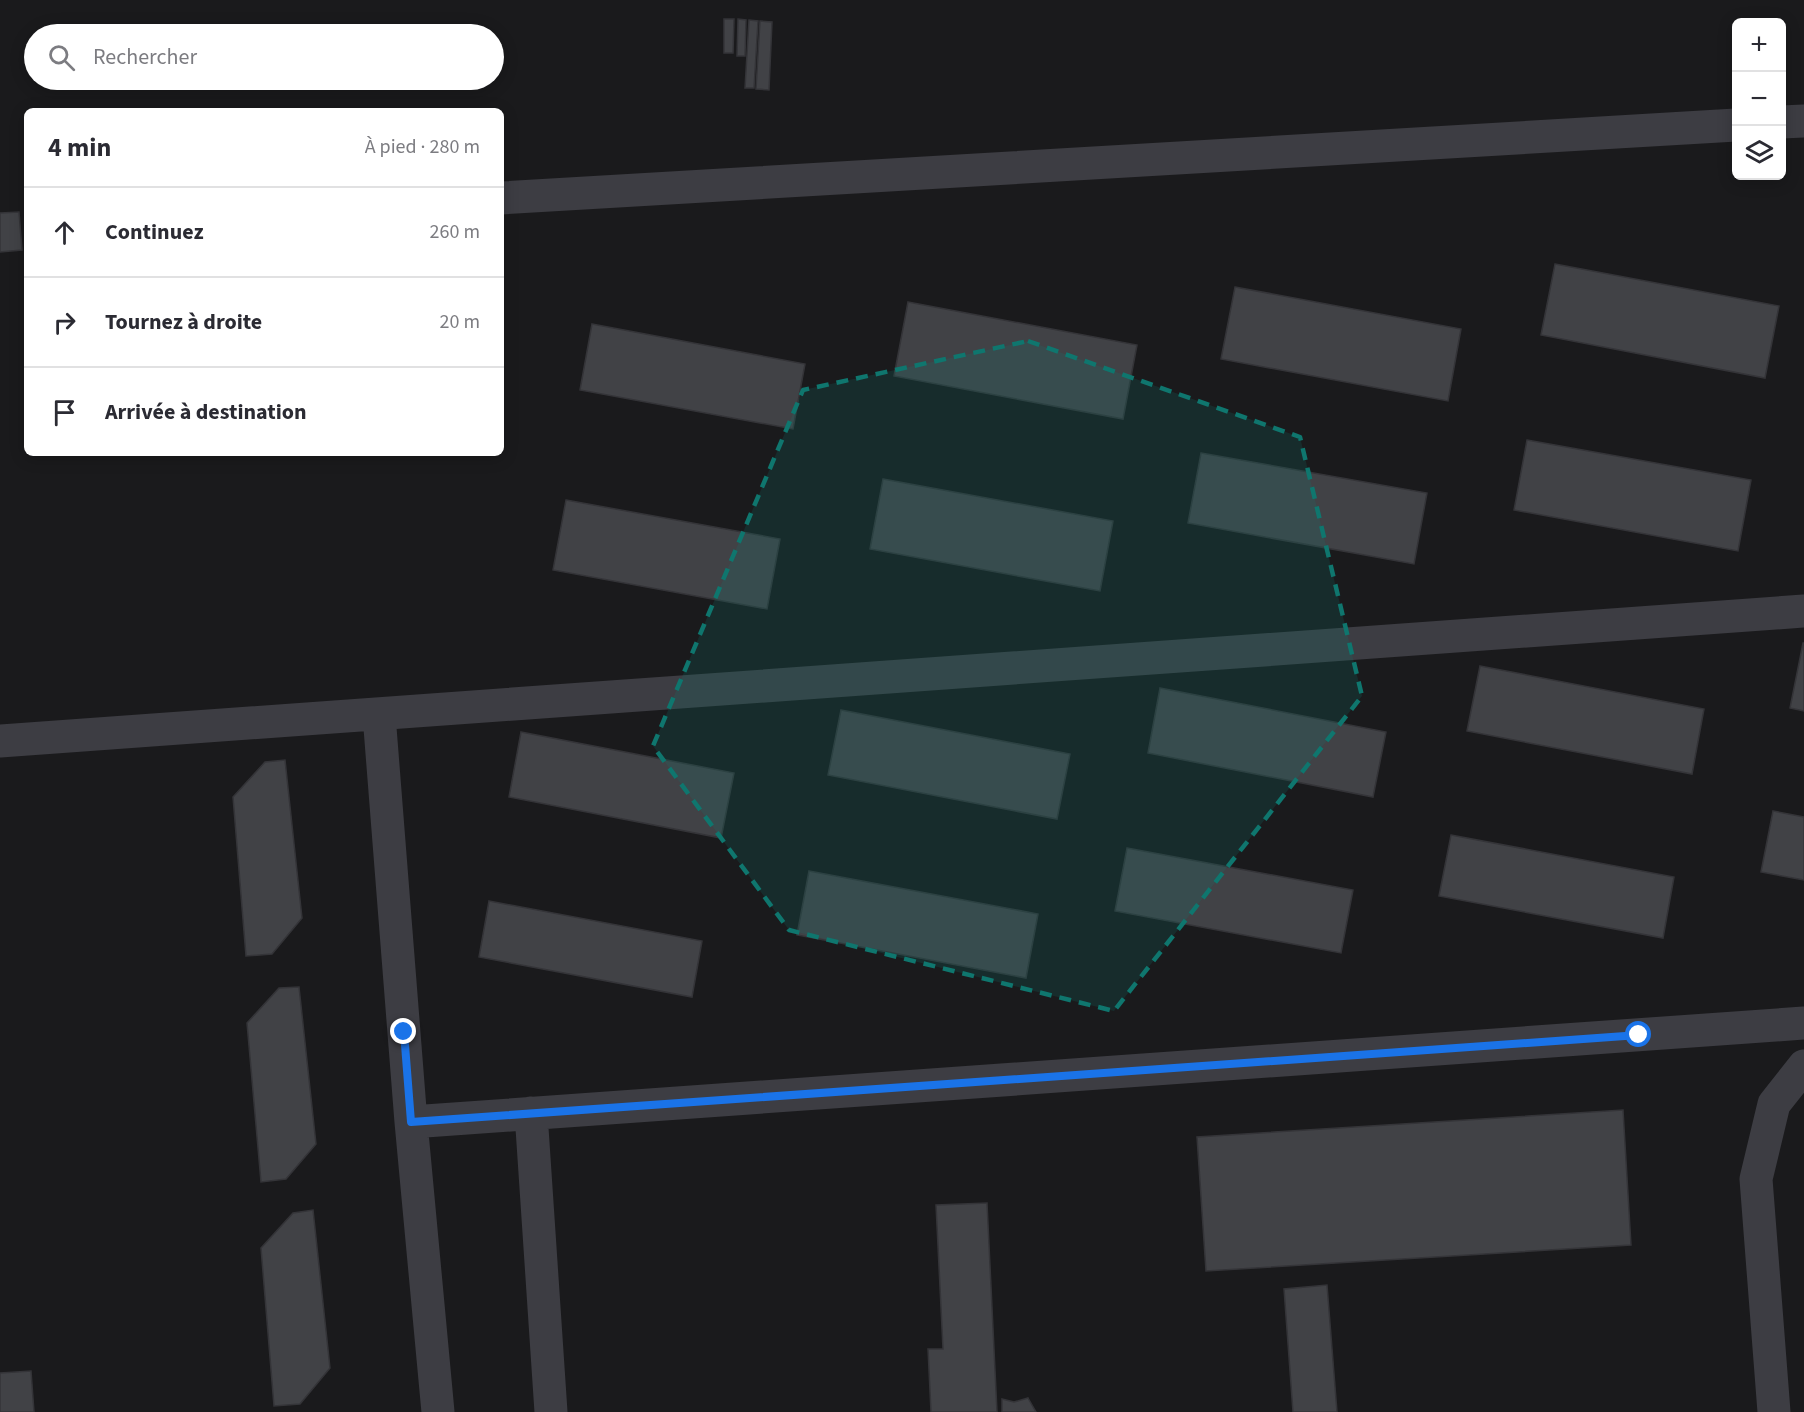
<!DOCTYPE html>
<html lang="fr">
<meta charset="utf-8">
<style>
body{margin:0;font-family:"Source Sans 3",sans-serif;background:#f7f7f7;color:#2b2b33}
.controls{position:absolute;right:18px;top:18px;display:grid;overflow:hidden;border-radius:9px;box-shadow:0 3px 15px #0003}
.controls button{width:54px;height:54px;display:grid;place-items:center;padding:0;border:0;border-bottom:2px solid #e1e1e2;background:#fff;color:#2b2b33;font:30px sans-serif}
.stop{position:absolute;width:18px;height:18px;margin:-14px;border:4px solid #1a73e8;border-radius:50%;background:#fff}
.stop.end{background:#1a73e8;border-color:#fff;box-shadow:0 2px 6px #0008}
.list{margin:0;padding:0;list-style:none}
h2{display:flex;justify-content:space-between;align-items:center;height:78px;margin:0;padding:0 24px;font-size:26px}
h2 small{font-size:20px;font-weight:400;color:#7c7c81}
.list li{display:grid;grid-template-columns:39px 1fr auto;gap:18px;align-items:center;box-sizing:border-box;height:90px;padding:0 24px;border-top:2px solid #e1e1e2}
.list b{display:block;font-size:22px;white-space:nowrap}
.list em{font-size:20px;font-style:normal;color:#7c7c81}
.icon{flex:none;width:33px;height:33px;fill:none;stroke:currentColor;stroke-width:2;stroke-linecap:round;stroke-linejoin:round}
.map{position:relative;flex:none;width:1804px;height:1412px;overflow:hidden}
.search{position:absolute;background:#fff;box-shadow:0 3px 15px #0003;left:24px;top:24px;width:480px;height:66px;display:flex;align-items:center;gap:15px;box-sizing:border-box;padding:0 21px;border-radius:33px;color:#7c7c81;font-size:22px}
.panel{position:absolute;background:#fff;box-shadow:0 3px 15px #0003;left:24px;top:108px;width:480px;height:348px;border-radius:9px}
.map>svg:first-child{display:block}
.building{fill:#414246;stroke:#343438;stroke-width:1.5}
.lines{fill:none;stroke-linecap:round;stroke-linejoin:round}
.minor{stroke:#3d3d43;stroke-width:33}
.route{stroke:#1a73e8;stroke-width:8}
.marked{fill:#0f766e;fill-opacity:0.2;stroke:#0f766e;stroke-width:4.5;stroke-dasharray:12 8;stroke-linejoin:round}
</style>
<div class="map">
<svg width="1804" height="1412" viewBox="0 0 1804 1412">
<rect width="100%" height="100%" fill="#1a1a1c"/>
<!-- building -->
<path class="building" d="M724,19H734L733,53H724Z
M738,19L746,20L745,56H737Z
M749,20L758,21L754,88H745Z
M760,21L772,22L769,90L756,89Z
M19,212L22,250L0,252V213Z
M1555,264L1779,306L1765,378L1541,335Z
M1235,287L1461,329L1448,401L1221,359Z
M908,302L1137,345L1123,419L894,376Z
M592,324L805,364L793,429L580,390Z
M1527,440L1751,480L1738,551L1514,510Z
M1201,453L1427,493L1414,564L1188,523Z
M883,479L1113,521L1100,591L870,549Z
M566,500L780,539L767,609L553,570Z
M1803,643H1804V711L1790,708Z
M1480,666L1704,709L1692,774L1467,731Z
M1160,688L1386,732L1373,797L1148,753Z
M841,710L1070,754L1057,819L828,775Z
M521,732L734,773L721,838L509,797Z
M285,760L302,918L272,954L246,956L233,797L265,762Z
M1773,811L1804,817V880L1761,872Z
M1451,835L1674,877L1663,938L1439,896Z
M1127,848L1353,890L1341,953L1115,911Z
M809,871L1038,914L1026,978L797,935Z
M489,901L702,941L692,997L479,957Z
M299,987L316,1144L286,1179L261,1182L247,1023L279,988Z
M1623,1110L1631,1245L1206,1271L1197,1137Z
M987,1203L997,1412H931L928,1349H943L936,1205Z
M313,1210L330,1368L300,1404L274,1406L261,1248L293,1213Z
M1327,1285L1337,1412H1293L1284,1289Z
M31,1371L34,1412H0V1373Z
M1028,1398L1036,1412H1002V1399L1014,1402Z"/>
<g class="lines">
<!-- minor -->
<path class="minor" d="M1782,122L1804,121
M501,198L1736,125
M379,715L411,1122L438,1412
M0,741L1804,611
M531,1113L551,1412
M411,1122L1804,1023
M1774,1412L1756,1179L1774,1104L1804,1066"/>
</g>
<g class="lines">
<!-- route -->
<path class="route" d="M404,1032L411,1122L1639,1035"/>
</g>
<!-- marked area -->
<path class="marked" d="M1028,341L1300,437L1362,696L1114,1011L789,930L653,746L803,390Z"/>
</svg>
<div class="controls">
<button>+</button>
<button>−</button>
<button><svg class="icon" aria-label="layers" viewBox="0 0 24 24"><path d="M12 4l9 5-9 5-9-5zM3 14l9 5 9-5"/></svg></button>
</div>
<div class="stop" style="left:1639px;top:1035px"></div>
<div class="stop end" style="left:404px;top:1032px"></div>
<div class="search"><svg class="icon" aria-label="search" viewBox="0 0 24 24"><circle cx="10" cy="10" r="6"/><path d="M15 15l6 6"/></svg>Rechercher</div>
<section class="panel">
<h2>4 min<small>À pied · 280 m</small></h2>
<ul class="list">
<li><svg class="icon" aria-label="ahead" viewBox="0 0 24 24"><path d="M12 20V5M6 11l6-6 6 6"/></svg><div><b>Continuez</b></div><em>260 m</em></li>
<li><svg class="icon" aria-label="right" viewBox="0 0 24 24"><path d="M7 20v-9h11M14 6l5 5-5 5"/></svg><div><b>Tournez à droite</b></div><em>20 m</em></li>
<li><svg class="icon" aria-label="arrive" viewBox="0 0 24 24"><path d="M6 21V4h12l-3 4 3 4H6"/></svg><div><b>Arrivée à destination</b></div></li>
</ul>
</section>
</div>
